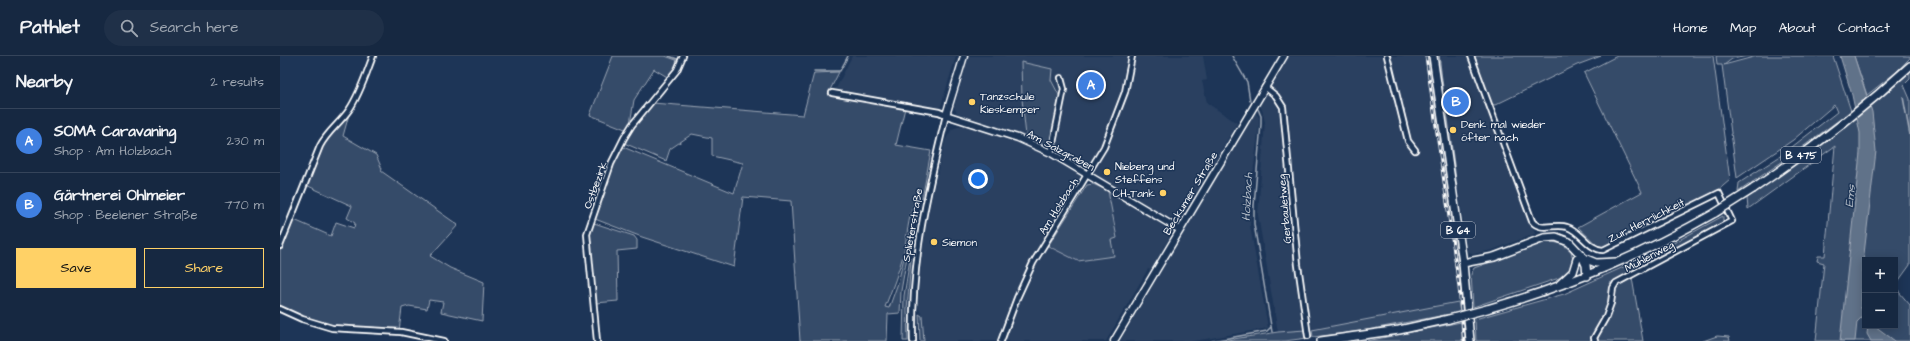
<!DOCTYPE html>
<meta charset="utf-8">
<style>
body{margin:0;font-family:"Architects Daughter",sans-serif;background:#1f3048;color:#f1f3f6}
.controls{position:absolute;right:12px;bottom:12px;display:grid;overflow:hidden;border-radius:0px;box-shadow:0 2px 10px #0003}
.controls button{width:36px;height:36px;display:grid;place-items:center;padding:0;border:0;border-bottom:1px solid #35445a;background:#162841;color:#f1f3f6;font:20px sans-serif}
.you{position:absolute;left:698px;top:123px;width:14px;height:14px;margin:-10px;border:3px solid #fff;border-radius:50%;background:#1a73e8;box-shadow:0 0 0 6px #1a73e833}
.badge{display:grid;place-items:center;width:26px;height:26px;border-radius:50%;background:#ffd166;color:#fff;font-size:13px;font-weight:700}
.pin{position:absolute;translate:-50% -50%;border:2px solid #fff;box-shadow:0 1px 4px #0006}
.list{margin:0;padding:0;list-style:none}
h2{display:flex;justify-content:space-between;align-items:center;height:52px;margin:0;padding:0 16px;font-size:17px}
h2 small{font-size:13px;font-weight:400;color:#9ea6b1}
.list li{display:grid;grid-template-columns:26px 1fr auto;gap:12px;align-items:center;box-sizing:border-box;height:64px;padding:0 16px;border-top:1px solid #35445a}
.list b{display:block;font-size:15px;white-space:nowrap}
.list p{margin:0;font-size:13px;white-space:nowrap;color:#9ea6b1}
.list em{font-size:13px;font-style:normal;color:#9ea6b1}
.actions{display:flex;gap:8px;padding:12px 16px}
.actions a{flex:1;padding:9px 0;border:1px solid #ffd166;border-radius:0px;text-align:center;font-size:14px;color:#ffd166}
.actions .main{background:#ffd166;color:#111}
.icon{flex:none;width:22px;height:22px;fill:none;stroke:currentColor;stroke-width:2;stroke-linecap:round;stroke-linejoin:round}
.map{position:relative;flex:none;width:1630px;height:285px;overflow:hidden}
header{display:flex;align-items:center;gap:24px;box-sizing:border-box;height:56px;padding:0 20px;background:#162841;border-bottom:1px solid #35445a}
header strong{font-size:19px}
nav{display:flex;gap:22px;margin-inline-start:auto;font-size:14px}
.search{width:280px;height:36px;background:#1f3048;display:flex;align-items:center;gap:10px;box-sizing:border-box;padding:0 14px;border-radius:22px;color:#9ea6b1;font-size:15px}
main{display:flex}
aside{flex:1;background:#162841}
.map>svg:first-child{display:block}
.built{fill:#2a4161;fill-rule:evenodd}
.green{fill:#364b69;stroke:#9aa5b4;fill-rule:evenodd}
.water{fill:#617289;stroke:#a0aab8}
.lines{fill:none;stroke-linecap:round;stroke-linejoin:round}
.stream{stroke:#a0aab8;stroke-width:1.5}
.street-casing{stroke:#fff;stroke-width:8}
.secondary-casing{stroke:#fff;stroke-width:9}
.primary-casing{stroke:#fff;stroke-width:10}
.street{stroke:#1d3557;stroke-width:4.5}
.secondary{stroke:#1d3557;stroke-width:6}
.primary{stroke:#1d3557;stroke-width:7}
.rail-casing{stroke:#fff;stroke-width:3}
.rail{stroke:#1d3557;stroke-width:1.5;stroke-dasharray:4.5;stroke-linecap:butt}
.primary-bridge-casing{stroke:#fff;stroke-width:10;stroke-linecap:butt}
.primary-bridge{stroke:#1d3557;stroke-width:7}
.poi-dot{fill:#ffd166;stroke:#1d3557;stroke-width:1.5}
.labels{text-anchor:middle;stroke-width:3;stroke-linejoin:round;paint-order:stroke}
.shield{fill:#1d3557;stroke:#bbc2cd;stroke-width:1}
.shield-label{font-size:10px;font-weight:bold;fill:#fff}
.poi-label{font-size:11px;fill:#fff;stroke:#1d3557;text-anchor:start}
.street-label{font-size:11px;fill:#fff;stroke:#1d3557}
.water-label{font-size:12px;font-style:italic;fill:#b8c0ca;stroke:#1d3557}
</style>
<header>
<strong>Pathlet</strong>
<div class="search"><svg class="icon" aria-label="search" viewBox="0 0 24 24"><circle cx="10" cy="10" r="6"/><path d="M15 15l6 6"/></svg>Search here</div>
<nav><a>Home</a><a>Map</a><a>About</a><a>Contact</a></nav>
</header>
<main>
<aside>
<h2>Nearby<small>2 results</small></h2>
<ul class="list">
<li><span class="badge" style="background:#3f7fe0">A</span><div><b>SOMA Caravaning</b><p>Shop · Am Holzbach</p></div><em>230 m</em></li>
<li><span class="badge" style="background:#3f7fe0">B</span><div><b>Gärtnerei Ohlmeier</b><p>Shop · Beelener Straße</p></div><em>770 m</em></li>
</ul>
<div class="actions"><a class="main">Save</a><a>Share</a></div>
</aside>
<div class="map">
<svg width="1630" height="285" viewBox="0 0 1630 285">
<rect width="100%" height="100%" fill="#1d3557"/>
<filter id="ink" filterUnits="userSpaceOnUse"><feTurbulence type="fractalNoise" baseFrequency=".025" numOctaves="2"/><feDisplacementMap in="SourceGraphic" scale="8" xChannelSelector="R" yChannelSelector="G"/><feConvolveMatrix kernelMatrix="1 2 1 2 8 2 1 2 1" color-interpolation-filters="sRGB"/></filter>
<g filter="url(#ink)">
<!-- built -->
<path class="built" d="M572,0H676L660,53L555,35Z
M689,0H923L927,24L922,25L927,47L957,67L905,156L896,161H887L775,94L745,81L677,57L674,51ZM741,7L772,13L771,24Z
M1009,0H1147L1181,238L1185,285H1182L1178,246L1032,274L998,276L978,159L985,66L982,53L979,49Z
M1160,0H1189L1255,178L1212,194L1194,198L1187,195Z
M975,56L979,61V69L972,126L970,170L988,272L914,285H840Z
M681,70H690L743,88L800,118V127L751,206L716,285H644L642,260L638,251L640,201L651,144L665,85L672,73Z
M828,135L876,164L886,173L889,182L871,214L868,213L826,285H723L757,208L768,190L798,205L831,184L837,182Z"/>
<!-- green -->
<path class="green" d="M333,0H385L399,5L389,22L374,13L354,44L350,68L345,73L310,59Z
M1147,0H1149L1185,254L1183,255Z
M1192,0H1321L1297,9L1215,49L1211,48Z
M1337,0H1433L1450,124L1436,136L1335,188L1320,192L1298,171L1362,136L1304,17Z
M1436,0H1468L1452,3L1444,9L1477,0H1553L1571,55L1509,101L1458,136L1459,127L1499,101L1557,56L1554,49L1513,84L1457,122L1442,9H1437Z
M1574,0H1630V2L1615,17L1587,39Z
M741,6L772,13L771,24L780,41L770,91L746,80L742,43Z
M559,16L548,38L625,52L616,89L651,95L642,143L634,147C628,163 627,180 624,196C619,215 612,233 605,251L609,252L618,227L635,155L621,235L620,257L608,258L607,285H520L511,145L463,141L454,211L362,181L315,163L334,108L343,91L454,137L463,107L432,100V82L412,78L390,93L386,105L344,87L353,70L372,47L523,59L534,17Z
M1630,16V23L1624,29L1630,43V209L1617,227L1619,236L1630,249V285H1536L1544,207L1537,205L1538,200H1545L1555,90L1468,153L1467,142C1524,102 1580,63 1630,16ZM1585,204H1615V270H1585Z
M70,55L63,80L96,99L102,113L101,115L178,169L150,200L170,212L204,226L202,265L161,256L163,246L149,244L147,253L129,250L122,252L119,275L52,271L28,264L0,250V195L12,163L51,180L56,166L74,172L75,167L67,162L72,150L26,129L46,82L51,79Z
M813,128L828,135L837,182L831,184L834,200L798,205L768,190L807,129Z
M1443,160V166L1330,227C1338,239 1319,270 1312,282L1313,285H1196L1195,263L1284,238L1379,195Z
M314,167L354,180L357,184V193L337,195L338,245L316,247L309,178Z
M1268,185L1282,188L1291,195L1294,207L1285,220L1193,251L1191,218L1194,212Z
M630,202L631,204L627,254L628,285H623L624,240Z
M1352,222L1363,285H1317L1335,232Z
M1178,246L1180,256L1082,275L1033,281L1032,274Z
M639,258L642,260L644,285H640Z
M1181,266L1182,285H1087Z
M1025,274L1027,282L1005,285H941L998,276Z
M1437,280L1449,281L1450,285H1423Z"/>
<!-- water -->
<path class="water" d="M1560,0H1574L1592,56L1596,95L1584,198L1581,252L1585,257V264L1581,262L1577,266L1575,285H1560L1580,97V77L1572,39Z
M1588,270H1595L1615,285H1591L1587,278Z"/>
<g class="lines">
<!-- stream -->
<path class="stream" d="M389,0L400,4
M952,0L967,26L970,45
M1159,0L1163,33
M534,15H560L568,0
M1623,41L1630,79
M1165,42L1177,132
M978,53L981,60V68L974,149V168L992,276
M932,285L987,275L991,271"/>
<!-- street casing -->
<g class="street-casing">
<path id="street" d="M1107,0L1128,85L1135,94
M1191,0L1252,165C1260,176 1276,167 1287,171C1301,175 1309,194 1323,194L1439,137L1452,165L1336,227L1333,232L1331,247L1326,261L1314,282L1315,285
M985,31L996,40L1003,51L1018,209L1028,280
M552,37L659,56L666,59C647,137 631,204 633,285
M771,97L784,33L781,22
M0,190L40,90C47,76 60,67 69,54C80,38 86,18 93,0
M0,253L22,263L52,272L121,276L164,285
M317,285L307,178L331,108L344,82L352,69L397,14L403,0
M721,285L737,242L753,207L824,91L845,36L852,0"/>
</g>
<!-- secondary casing -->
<g class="secondary-casing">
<path id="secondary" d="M684,0L666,59L738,82L771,97L900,174
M834,285L1004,0"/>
</g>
<!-- primary casing -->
<g class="primary-casing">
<path id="primary" d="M1153,0L1183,207L1190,285
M1473,133C1528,96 1581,55 1630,10
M1304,202L1316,207L1336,206
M1183,207L1214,201L1264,182L1276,181L1289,186L1302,200L1306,209L1307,220
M1280,228L1293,216L1297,203
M1207,253C1291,229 1359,200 1435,157
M1041,285L1119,274L1169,263"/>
</g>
<!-- street -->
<use href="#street" class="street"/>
<!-- secondary -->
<use href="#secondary" class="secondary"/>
<!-- primary -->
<use href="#primary" class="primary"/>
<!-- rail casing -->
<g class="rail-casing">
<path id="rail" d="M1146,0L1179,231L1184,285"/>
</g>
<!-- rail -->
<use href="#rail" class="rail"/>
<!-- primary-bridge casing -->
<g class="primary-bridge-casing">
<path id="primary-bridge" d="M1435,157L1473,133
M1169,263L1207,253"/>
</g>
<!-- primary-bridge -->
<use href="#primary-bridge" class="primary-bridge"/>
</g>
</g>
<!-- markers -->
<g class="poi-dot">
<circle cx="692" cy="46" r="4"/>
<circle cx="1173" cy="74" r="4"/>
<circle cx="827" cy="116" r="4"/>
<circle cx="883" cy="137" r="4"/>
<circle cx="654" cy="186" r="4"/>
</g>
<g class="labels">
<!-- shield labels -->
<g class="shield">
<rect x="1501" y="91" width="40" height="16" rx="3"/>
<rect x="1161" y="166" width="34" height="16" rx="3"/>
</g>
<g class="shield-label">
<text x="1521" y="103">B 475</text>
<text x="1178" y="178">B 64</text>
</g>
<!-- poi labels -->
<g class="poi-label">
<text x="700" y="44">Tanzschule<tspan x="700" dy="13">Kieskemper</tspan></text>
<text x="1181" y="72">Denk mal wieder<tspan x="1181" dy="13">öfter nach</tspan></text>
<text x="835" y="114">Nieberg und<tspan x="835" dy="13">Steffens</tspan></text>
<text x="875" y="141" text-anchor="end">CH-Tank</text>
<text x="662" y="190">Siemon</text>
</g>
<!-- street labels -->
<g class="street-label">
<text transform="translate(781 94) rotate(28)" y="4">Am Salzgraben</text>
<text transform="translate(315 129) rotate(-70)" y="4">Ostbezirk</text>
<text transform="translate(910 137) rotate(-59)" y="4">Beckumer Straße</text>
<text transform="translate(778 150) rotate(-58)" y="4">Am Holzbach</text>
<text transform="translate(1004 153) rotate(-95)" y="4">Gerbauletweg</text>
<text transform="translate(1366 164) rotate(-27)" y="4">Zur Herrlichkeit</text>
<text transform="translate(632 169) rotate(-80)" y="4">Splieterstraße</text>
<text transform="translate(1369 200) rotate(-28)" y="4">Mühlenweg</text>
</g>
<!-- water labels -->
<g class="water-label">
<text transform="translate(1570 140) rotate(-84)" y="4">Ems</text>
<text transform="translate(967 141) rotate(-87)" y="4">Holzbach</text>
</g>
</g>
</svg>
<div class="controls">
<button>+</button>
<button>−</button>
</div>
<div class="you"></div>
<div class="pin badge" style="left:811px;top:29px;background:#3f7fe0">A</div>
<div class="pin badge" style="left:1176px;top:46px;background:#3f7fe0">B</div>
</div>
</main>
